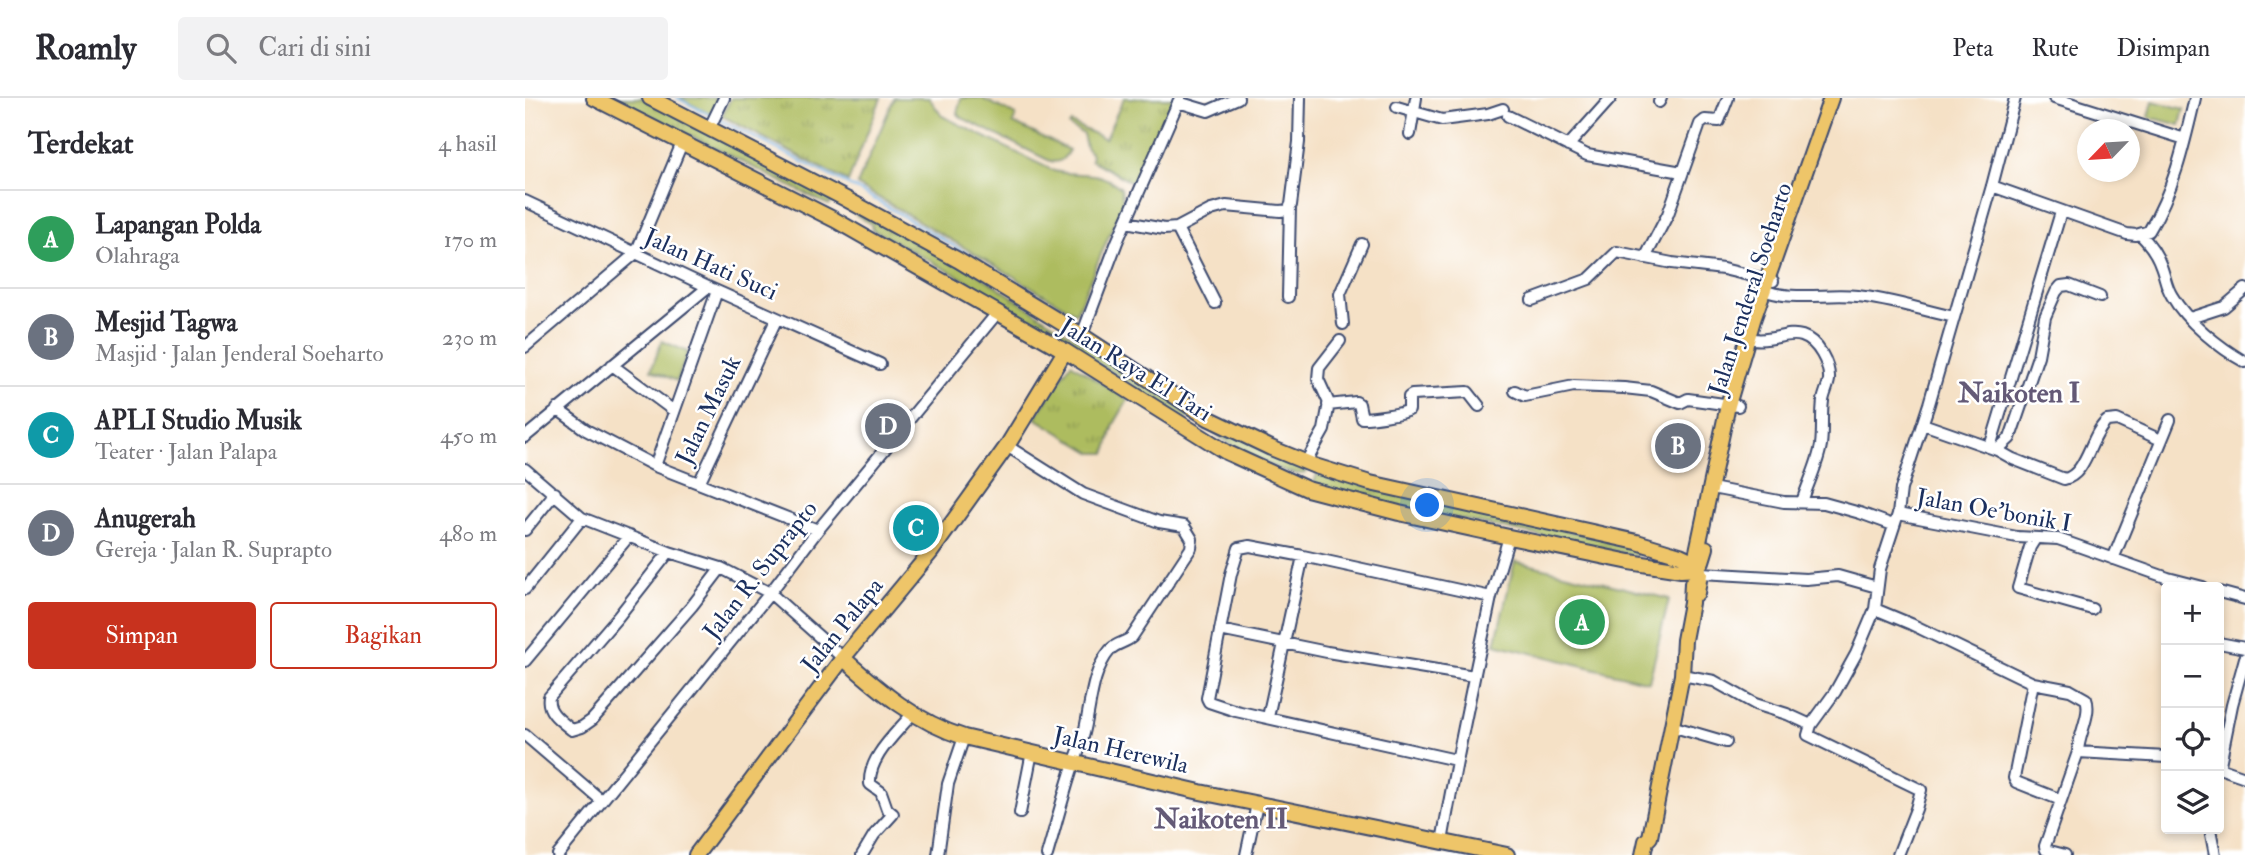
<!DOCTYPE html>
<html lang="id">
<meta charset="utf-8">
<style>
body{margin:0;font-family:"IM FELL Double Pica",serif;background:#f2f2f3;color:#2b2b33}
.controls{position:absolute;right:21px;bottom:21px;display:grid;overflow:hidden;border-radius:7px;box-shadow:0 4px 10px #0003}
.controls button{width:63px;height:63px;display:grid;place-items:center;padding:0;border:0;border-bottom:2px solid #e1e1e2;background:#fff;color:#2b2b33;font:35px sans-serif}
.compass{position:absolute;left:1552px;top:21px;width:63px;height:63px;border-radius:50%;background:#fff;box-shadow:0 4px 10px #0003;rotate:245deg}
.you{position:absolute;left:903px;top:408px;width:24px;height:24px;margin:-18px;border:5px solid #fff;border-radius:50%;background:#1a73e8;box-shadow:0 0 0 10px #1a73e833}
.badge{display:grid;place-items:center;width:46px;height:46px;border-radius:50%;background:#c8321e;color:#fff;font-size:23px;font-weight:700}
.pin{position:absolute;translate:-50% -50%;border:4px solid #fff;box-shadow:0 2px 7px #0006}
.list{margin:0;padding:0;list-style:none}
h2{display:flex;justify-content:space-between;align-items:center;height:91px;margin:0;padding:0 28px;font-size:30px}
h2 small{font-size:23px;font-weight:400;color:#7c7c81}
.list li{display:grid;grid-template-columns:46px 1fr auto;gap:21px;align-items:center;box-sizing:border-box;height:98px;padding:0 28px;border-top:2px solid #e1e1e2}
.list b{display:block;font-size:26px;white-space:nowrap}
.list p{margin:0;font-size:23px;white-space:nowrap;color:#7c7c81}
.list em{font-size:23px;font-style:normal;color:#7c7c81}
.actions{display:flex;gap:14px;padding:21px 28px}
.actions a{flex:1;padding:16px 0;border:2px solid #c8321e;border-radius:7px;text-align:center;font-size:24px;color:#c8321e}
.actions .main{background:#c8321e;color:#fff}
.icon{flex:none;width:38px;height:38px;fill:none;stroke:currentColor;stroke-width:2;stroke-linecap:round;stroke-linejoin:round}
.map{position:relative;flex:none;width:1720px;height:757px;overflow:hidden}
header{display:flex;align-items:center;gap:42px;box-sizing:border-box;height:98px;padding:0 35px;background:#fff;border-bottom:2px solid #e1e1e2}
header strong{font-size:33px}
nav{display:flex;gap:38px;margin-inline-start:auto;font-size:24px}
.search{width:490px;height:63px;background:#f2f2f3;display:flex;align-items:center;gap:18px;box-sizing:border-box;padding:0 24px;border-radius:7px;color:#7c7c81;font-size:26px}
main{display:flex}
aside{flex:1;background:#fff}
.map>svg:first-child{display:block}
.grass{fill:url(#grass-tufts);stroke:#64765e;stroke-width:2}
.park{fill:#adbc5e;stroke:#64765e;stroke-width:2}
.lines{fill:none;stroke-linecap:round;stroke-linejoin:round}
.stream{stroke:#74b4e8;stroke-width:2.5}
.minor-casing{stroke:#3c4a6e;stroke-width:14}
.major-casing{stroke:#3c4a6e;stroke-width:18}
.minor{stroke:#fff;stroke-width:10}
.major{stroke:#eec569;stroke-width:14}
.labels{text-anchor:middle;stroke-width:5;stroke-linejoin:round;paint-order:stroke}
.street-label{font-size:24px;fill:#1b2f5e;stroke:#fff}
.quarter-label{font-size:28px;font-weight:bold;fill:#645a77;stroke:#fff}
</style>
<header>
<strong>Roamly</strong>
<div class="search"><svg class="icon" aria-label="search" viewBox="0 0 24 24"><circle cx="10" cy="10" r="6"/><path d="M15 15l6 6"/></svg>Cari di sini</div>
<nav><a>Peta</a><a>Rute</a><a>Disimpan</a></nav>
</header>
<main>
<aside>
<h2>Terdekat<small>4 hasil</small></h2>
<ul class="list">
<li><span class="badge" style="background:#2e9e5b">A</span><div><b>Lapangan Polda</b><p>Olahraga</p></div><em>170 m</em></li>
<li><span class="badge" style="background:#6b7280">B</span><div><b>Mesjid Tagwa</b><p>Masjid · Jalan Jenderal Soeharto</p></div><em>230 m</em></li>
<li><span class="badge" style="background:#0f9aa8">C</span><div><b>APLI Studio Musik</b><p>Teater · Jalan Palapa</p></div><em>450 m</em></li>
<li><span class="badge" style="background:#6b7280">D</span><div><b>Anugerah</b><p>Gereja · Jalan R. Suprapto</p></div><em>480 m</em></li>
</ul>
<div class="actions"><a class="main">Simpan</a><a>Bagikan</a></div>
</aside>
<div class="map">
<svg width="1720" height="757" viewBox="0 0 1720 757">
<defs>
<pattern id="grass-tufts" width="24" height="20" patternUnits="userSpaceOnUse" patternTransform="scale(1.75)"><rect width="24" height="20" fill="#adbc5e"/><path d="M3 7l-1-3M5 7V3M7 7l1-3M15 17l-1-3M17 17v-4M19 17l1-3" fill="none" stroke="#8c9951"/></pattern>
</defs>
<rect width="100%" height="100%" fill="#fff"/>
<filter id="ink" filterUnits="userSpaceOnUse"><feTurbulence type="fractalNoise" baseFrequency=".0143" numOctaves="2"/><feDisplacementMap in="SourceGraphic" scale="14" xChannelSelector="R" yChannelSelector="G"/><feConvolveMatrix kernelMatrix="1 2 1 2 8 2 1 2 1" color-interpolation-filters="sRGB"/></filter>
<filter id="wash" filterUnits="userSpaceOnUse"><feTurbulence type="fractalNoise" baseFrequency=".00686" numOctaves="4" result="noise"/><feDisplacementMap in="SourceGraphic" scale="28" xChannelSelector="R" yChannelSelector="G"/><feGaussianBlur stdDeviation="1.57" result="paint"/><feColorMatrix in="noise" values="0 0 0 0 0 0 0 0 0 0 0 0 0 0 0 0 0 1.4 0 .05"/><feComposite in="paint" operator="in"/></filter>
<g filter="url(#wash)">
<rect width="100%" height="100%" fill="#f5e1c6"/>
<!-- grass -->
<path class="grass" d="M91,0H118L309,101L304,107L295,103Z
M206,0H356L323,84L197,18Z
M599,0H649L605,106L602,105L608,85L566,62L567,57L561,49L558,36L544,28L546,25L580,41Z
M331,114L439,167L665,315L668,318L661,321L450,187L348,132L346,126L331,117Z
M546,265L603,302L589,326L581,355H568L510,320Z
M691,326L781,371L780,375C763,381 700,346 687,332Z
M792,376L1115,449L1113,458L876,409L793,389L789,385Z"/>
<!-- park -->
<path class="park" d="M154,0H194L186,17Z
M369,0H404L417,18L529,73C557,80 569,69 596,90L598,105L551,215L332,87Z
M436,0H456L491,17L488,25L544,52C539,61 534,67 523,62L437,20L432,15Z
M1628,3L1659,11L1655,27L1624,19Z
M137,243L163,254L152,283L126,272Z
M990,463L1144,501L1124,584L970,546Z"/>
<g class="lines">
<!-- stream -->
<path class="stream" d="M152,0L185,17
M191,20L339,95L546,217"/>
</g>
</g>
<g filter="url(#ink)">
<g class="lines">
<!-- minor casing -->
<g class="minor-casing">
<path id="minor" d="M1529,0L1660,41
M653,4L683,13L713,0
M1134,4L1136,0
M872,9L917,22L963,16L978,11
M983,18L1062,57L1157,74
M184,31L199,0
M885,36L891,0
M1043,48L1086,0
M1467,88L1602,136L1611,137L1624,133C1649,92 1659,47 1670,0
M0,103L183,189L355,266
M601,124L639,131L652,130L686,112L701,108L755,113L763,112L766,107L774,44L775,0
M652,130L690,205
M1615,136C1624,145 1632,156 1636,168C1640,178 1641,189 1647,198C1661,223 1695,250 1720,264
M1120,160L1143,116L1175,26L1180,22L1194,23L1203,0
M1239,192C1264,203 1304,195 1332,198C1365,201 1396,212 1429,219
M763,199L765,108
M1007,202L1064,181L1092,154L1147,165L1198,171L1248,183
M1665,220L1699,209L1720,191
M818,226L815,196L837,146
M557,237L592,144L655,0
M1229,241C1248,244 1262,233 1277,238C1293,243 1305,266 1304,282C1303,289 1299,296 1298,303C1296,317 1298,332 1296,347C1293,366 1283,385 1277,404
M0,249L111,155L157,45
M87,267L149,313
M990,293L1000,298L1049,288L1099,290L1126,293L1155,305L1163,301L1213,308
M803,307L831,304L834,306L837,320C847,320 877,316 884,312V299L887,297L943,294L954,308
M32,311L61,332L130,368L293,432
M1398,326L1472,352L1488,361L1539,381C1562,377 1565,337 1582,323L1592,322L1636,342
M0,339L183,189
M482,348L558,396L634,424L659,428L667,441L666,450L607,539C600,545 591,545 585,552C565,576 566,611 558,639C555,651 550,662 546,674C537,702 530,730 522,757
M1465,349L1536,114
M1472,352L1485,340L1513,258L1520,219L1531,194L1536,188L1544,187L1575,199
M781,364L799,332L804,305L793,281L794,270L815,243
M130,368L192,193
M0,371L57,420L144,454L196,470L245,495L318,560
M174,385L252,220
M1192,391L1259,404L1299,405L1335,415L1368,427
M1373,416L1492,439L1533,441L1643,480L1678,489
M0,432L30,395
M1510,441L1505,449L1493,490L1567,511
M144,454L93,519L24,599C21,614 37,624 47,632L57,629L67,622L83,604L167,508L196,470
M1588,461L1645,322
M1176,475L1281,481L1313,478L1352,489
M0,491L57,420
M1694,494L1720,501
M966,499L984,439
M1350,511L1386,526L1508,585L1489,680L1491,684L1536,702
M695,532L802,554L949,578
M1694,545L1720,550
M0,563L104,438
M1157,577L1189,583L1230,606L1262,616L1286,627
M1508,585L1545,592L1561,601C1567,615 1553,638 1553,654
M743,619L778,458
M1146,628L1201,644
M0,637L76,702
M1694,670L1720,679
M1694,671L1707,607L1720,560
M495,715L507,654
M1685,731L1690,757
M917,744C931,662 949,581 966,499L778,458L725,448L714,450L706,476L682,600L684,604L711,613L931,662
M33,757L245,495L293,432L473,214
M337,757L349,737L368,716L362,711L356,694L345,686C343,659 372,635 387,616
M413,757L423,686L439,639
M721,757L732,706
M1373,757L1391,711L1396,692L1283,637L1286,627L1310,594L1331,556L1350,511L1355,471L1373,416L1376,391L1404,306L1467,88L1490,0
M1540,757L1521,752L1520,748L1553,654L1641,659"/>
</g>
<!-- major casing -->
<g class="major-casing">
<path id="major" d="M69,0L310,122L540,253L701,354L782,391L874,415L984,439L1105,464L1156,472L1171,471L1177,463L1181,450
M125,0L321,101L433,162L550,233L683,320L746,350L790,368L845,385L1112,444L1155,457L1172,465L1175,476L1172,495
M1171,458L1203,307L1228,222L1306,0
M318,560C355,593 391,624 439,639L675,694L982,757
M171,757L318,560L406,454L482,348L540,253
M1118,757L1121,743L1125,739L1157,577L1159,542L1166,505L1167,485"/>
</g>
<!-- minor -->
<use href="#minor" class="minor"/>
<!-- major -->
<use href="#major" class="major"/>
</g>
</g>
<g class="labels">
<!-- street labels -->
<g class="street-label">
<text transform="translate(186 166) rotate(24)" y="8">Jalan Hati Suci</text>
<text transform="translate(1225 191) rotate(-72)" y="8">Jalan Jenderal Soeharto</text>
<text transform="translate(611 271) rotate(32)" y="8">Jalan Raya El Tari</text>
<text transform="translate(183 312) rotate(-64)" y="8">Jalan Masuk</text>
<text transform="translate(1469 412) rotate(10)" y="8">Jalan Oe'bonik I</text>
<text transform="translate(235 472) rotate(-52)" y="8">Jalan R. Suprapto</text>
<text transform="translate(317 527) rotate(-51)" y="8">Jalan Palapa</text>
<text transform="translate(596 652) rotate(13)" y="8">Jalan Herewila</text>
</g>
<!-- quarter labels -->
<g class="quarter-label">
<text x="1494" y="304">Naikoten I</text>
<text x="696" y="730">Naikoten II</text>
</g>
</g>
</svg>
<div class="controls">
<button>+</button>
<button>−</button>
<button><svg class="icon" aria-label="locate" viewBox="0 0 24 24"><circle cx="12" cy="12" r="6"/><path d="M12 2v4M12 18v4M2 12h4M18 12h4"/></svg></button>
<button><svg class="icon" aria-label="layers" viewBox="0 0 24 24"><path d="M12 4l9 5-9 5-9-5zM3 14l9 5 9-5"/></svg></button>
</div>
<svg class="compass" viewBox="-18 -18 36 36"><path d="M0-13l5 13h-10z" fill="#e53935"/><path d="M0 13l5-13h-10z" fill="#7c7c81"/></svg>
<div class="you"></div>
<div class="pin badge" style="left:1057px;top:524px;background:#2e9e5b">A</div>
<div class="pin badge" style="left:1153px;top:348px;background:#6b7280">B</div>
<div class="pin badge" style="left:391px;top:430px;background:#0f9aa8">C</div>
<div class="pin badge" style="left:363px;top:328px;background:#6b7280">D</div>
</div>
</main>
